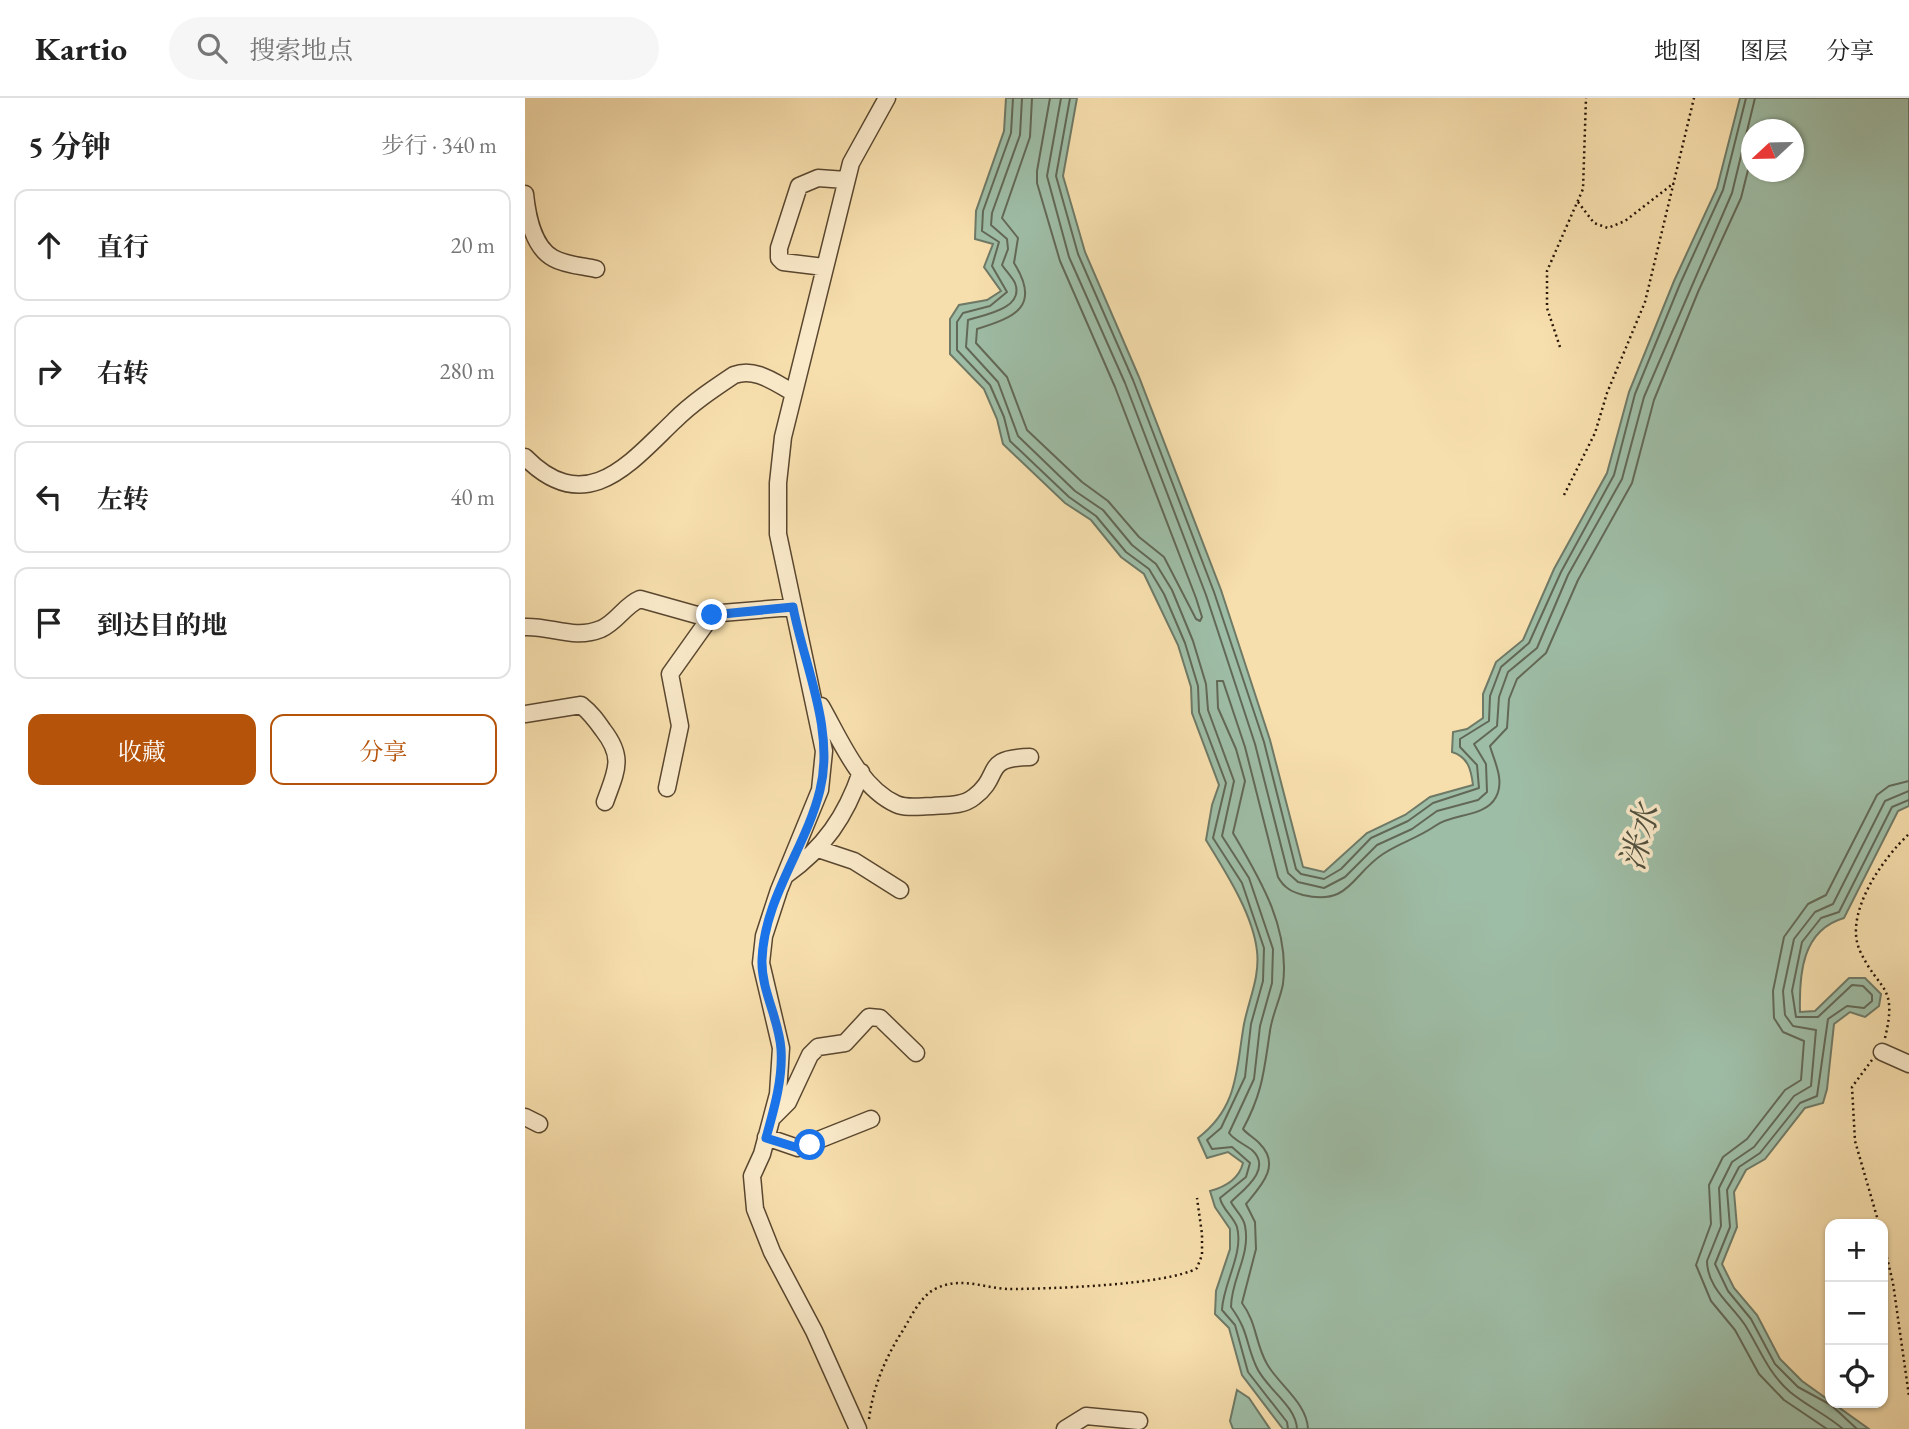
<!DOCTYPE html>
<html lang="zh">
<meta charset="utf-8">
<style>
body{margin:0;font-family:"EB Garamond","Noto Serif SC",serif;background:#f6f6f6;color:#222}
.controls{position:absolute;right:21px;bottom:21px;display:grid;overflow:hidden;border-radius:14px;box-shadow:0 2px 5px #0004}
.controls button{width:63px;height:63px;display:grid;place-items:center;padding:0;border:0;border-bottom:2px solid #e0e0e0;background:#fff;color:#222;font:35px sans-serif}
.compass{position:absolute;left:1216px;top:21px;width:63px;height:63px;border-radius:50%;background:#fff;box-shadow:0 2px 5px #0004;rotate:248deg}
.stop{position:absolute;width:21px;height:21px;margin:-16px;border:5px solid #1a73e8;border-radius:50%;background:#fff}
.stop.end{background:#1a73e8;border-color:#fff;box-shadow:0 2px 7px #0008}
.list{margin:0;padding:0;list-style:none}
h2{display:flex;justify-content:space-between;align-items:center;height:91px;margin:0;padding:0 28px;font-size:30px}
h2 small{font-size:23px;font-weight:400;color:#767676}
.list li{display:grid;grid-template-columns:46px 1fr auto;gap:21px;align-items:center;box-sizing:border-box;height:112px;margin:0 14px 14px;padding:0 14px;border:2px solid #e0e0e0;border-radius:14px}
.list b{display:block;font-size:26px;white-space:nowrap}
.list em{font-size:23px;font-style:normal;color:#767676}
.actions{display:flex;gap:14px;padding:21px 28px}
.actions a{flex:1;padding:16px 0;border:2px solid #b45309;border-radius:14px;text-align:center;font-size:24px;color:#b45309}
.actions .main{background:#b45309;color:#fff}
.icon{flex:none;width:38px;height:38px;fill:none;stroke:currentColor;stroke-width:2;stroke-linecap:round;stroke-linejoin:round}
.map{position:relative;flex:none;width:1384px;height:1331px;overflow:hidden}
header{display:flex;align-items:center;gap:42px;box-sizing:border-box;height:98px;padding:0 35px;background:#fff;border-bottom:2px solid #e0e0e0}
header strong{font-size:33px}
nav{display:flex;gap:38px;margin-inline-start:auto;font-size:24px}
.search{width:490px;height:63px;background:#f6f6f6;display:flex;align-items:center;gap:18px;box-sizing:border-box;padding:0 24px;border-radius:38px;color:#767676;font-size:26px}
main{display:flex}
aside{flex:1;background:#fff}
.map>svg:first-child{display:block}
.water{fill:#9ebda6;stroke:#6e7966;stroke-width:2;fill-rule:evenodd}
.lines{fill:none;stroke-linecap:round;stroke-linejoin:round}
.shore{stroke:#626856;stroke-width:2}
.minor-casing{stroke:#5a4730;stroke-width:19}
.path{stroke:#261406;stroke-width:2.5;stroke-dasharray:2 3.5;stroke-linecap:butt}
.minor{stroke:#faeaca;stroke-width:16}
.route{stroke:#1a73e8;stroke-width:9}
.labels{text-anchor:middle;stroke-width:7;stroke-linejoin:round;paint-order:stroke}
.water-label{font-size:33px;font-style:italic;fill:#504f3e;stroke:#faeaca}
</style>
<header>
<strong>Kartio</strong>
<div class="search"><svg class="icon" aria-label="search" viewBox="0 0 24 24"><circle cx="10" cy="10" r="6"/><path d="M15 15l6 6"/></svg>搜索地点</div>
<nav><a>地图</a><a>图层</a><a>分享</a></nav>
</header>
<main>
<aside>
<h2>5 分钟<small>步行 · 340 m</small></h2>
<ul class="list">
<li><svg class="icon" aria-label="ahead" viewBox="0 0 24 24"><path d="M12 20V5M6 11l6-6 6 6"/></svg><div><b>直行</b></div><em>20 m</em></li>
<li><svg class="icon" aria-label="right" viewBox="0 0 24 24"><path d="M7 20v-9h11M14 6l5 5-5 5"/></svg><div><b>右转</b></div><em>280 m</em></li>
<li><svg class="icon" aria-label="left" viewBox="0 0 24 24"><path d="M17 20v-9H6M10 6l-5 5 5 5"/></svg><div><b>左转</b></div><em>40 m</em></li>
<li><svg class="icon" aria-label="arrive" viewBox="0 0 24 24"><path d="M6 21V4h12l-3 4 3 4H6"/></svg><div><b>到达目的地</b></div></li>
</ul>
<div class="actions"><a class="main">收藏</a><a>分享</a></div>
</aside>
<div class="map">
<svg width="1384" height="1331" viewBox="0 0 1384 1331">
<rect width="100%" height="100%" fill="#f7dfad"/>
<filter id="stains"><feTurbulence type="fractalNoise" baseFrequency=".00286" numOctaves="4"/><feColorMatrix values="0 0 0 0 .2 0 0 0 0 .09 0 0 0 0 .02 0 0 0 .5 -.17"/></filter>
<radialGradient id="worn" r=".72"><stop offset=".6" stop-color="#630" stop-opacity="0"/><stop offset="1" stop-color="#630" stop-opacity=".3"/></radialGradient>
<!-- water -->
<path class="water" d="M481,0H552L538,78L560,154L614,279L696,492L745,642L778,769L799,774L842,735L880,717L905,699L948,687C946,671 943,659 927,654L928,634L942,631L958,620V596L971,564L998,542L1029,471L1082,375L1104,294L1149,183L1192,90L1215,0H1384V708L1373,713L1319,820C1277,832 1274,876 1275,914L1290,913L1324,880H1340L1356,896L1354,908L1340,919L1325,914L1309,926L1302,991L1298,1005L1280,1010L1240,1061L1221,1072L1209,1094L1212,1129L1197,1166L1209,1190L1232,1217L1255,1261L1277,1283L1344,1331H758L717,1277L704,1230L690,1216L691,1193L705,1151V1131L690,1109L685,1093C700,1089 714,1081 718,1065L703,1054L682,1060L673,1040C714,1009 711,971 719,926C724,901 735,879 732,853C728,816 700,773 681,742L687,707L694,687L667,615L666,589L653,547L619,476L596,459L566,422L540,405L478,346L472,321L459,291L425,256V221L434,207L462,202L476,193L459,169L468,146L450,141L451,113L479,33ZM1226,32H1268V74H1226Z
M712,1292L724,1300L745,1331H708L705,1323Z"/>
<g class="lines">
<!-- shore -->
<path class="shore" d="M488,0L486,35L458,113L457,133L474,144L467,168L482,194L465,208L438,215L432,224V252L465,287L479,319L485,343L544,399L571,418L601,454L624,471L639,496L660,545L673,588L674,614L701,685L688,740L717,785L739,850L738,883L726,926L720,979L696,1030L682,1042L687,1051L707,1049L725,1065L721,1079L695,1100C697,1111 708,1118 712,1129C719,1156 698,1185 697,1212L710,1227L723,1274L762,1324L763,1331
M497,0L495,37L467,115L466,127L482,141L483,151L477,167C481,173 487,179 490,185C500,211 458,217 443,222L441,249L473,284L493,338L550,393L578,412L607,447L631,466L647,492L668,543L681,586L683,612L709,683L697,738L724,780L748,851L747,885L735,928L729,981L704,1035C709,1042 719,1046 727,1052C748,1071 718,1092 706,1104C710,1112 719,1119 720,1128C726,1157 706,1181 706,1209C724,1234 720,1243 731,1268C740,1290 771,1307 772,1331
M507,0L505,39L477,120L493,140L489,165C516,208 491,219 452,231L451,245L482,279L502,332L557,384L583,403L614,439L639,459L671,521L675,523L677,519L671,500L590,289L535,163L512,85V73L525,0
M536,0L522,78L544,159L600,285L681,497L730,646L763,775L773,784L799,790L820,779L852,747L887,731L912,713L953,702L962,694L961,666L949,646L972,628L974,599L983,574L1012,550L1043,477L1097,381L1119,299L1207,95L1230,0
M545,0L531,78L553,156L608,282L689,494L739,644L771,771L776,776L799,781L816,771L846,740L883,723L908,705L954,690L952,667L935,649V641L964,623L965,598L976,569L1004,545L1036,474L1089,377L1110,296L1155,186L1198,92L1221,0
M783,1331C782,1305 754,1287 742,1266C730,1245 732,1225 717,1205L731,1151L730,1124L721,1106C734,1090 757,1068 735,1046C730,1040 723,1037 718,1031C738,994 739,972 745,933C747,917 755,902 758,886C765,830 735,781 708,735L720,683L711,651L693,610L692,583H698L720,649L753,779C759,790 767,794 778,797C825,808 826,777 858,756C874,745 893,740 910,728C927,715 960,720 971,699C980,682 969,663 965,648L982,630L984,601L992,581L1021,555L1053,482L1107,385L1129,302L1173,194L1216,100L1226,60
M1302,1331L1259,1302L1234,1276L1210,1232L1186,1203L1171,1167L1186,1126L1184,1087L1198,1059L1222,1041L1260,992L1276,982L1279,943L1258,934L1249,920L1248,893L1259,839L1283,806L1301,797L1352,697L1364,688L1384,683
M1318,1331C1302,1317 1282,1308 1265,1294C1243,1275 1235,1251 1220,1227C1207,1207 1182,1190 1182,1163L1196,1128L1194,1090L1207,1064L1229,1049L1269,998L1286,988L1291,932L1268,928L1260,917L1258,893L1269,841L1290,814L1308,806L1360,703L1384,693
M1332,1331L1306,1307L1273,1289L1250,1266L1226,1221L1203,1193L1190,1166L1205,1129L1202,1092L1214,1069L1235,1055L1275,1005L1292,998L1303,921L1322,908L1339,910L1347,903V897L1338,888L1327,887L1293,919H1271L1267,893L1277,844L1296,820L1314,814L1367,709L1384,702"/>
<!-- minor casing -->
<g class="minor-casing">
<path id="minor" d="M0,96C2,116 8,149 28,160C40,167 58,168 71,171
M299,169L258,164L254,160V150L274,88L293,80L321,82
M0,359C61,421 105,365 149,323C167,305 188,291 209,277C231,269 250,285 269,295
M0,529C27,528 49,542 76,531C92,524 100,507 115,501L172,517L268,509
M296,608C315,641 334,689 371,706C382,711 396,708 408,708C422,707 438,708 449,699C478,677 456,660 505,659
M0,616L56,607C66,615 71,622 78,632C100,660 91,673 80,704
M142,690L155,628L145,576L187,517
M293,751L329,763L375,792
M261,777C299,750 321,718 336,674
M1357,954L1384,966
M0,1019L14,1026
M248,1019L263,1004L285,957L293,949L320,945L344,919L355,920L391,955
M241,1039L273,1050L346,1021
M333,1331L289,1233L247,1154L230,1111L227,1078L237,1056L253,996L256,950L236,865L239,838L254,792L295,692L299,653L253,436V385L258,339L326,65L362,0
M540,1331L561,1318L614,1323"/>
</g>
<!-- path -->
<path class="path" d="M1053,104L1069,125L1083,130L1100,123L1149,85
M1035,249L1022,210V173L1058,91L1061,0
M1039,397L1070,335L1082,295L1120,204L1169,0
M1360,940C1373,886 1354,894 1335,853C1318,816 1358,760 1384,736
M1347,962L1327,989L1330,1043L1354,1126
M1358,1143L1368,1185L1384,1298
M344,1321C348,1290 359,1263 375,1237C385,1222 394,1199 410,1191C436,1178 458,1190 483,1191C522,1191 644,1187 672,1170L677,1157V1136L672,1100"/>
<!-- minor -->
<use href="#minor" class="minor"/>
</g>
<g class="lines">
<!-- route -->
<path class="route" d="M187,517L268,509C279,567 310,632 295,692C281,750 239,800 237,862C236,892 254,921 256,951C258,981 249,1011 241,1040L273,1050L285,1047"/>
</g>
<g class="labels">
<!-- water labels -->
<g class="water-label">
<text transform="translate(1114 739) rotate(-75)" y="12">洣水</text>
</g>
</g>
<rect width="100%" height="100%" filter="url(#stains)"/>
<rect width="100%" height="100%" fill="url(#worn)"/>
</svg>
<div class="controls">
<button>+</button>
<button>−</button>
<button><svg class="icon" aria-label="locate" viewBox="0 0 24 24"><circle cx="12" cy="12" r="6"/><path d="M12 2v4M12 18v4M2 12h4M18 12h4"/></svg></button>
</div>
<svg class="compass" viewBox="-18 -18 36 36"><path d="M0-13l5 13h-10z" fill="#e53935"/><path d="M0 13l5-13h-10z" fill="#767676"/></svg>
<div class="stop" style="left:285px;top:1047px"></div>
<div class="stop end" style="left:187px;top:517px"></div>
</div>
</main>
